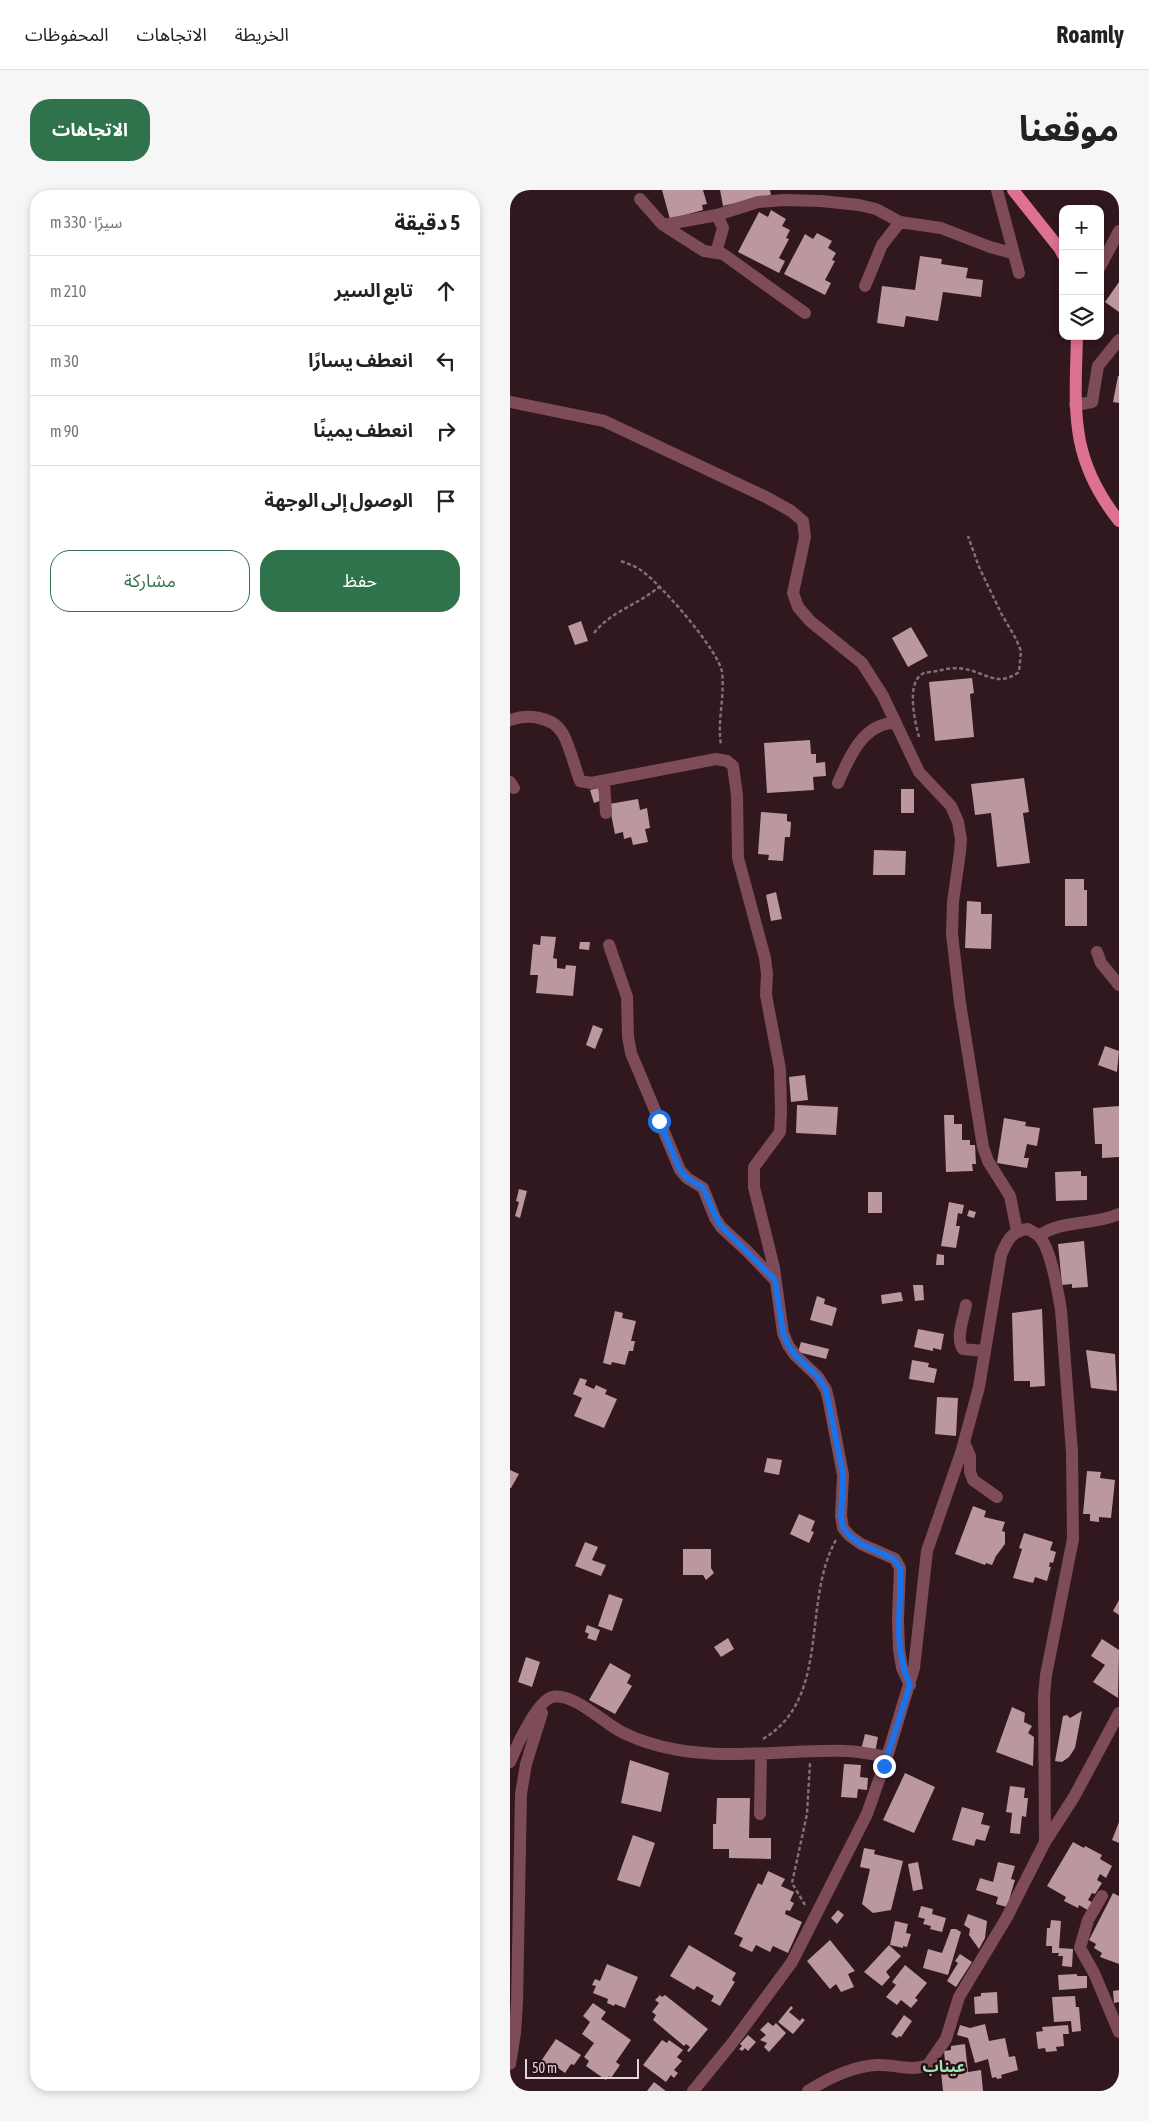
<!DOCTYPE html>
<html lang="ar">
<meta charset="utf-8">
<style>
body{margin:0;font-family:"Asap Condensed","Noto Sans Arabic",sans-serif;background:#f6f6f6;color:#222;direction:rtl}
.controls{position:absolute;right:15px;top:15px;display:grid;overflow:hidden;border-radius:10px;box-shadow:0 2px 8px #0003}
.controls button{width:45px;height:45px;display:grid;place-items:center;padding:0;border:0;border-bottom:1px solid #e0e0e0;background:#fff;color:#222;font:25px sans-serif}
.scale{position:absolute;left:15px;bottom:12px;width:114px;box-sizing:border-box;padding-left:5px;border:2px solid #e7d4d8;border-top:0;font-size:14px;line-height:18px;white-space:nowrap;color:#e7d4d8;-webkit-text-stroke:4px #270e15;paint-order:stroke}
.stop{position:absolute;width:15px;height:15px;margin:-11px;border:4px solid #1a73e8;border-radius:50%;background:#fff}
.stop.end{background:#1a73e8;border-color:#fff;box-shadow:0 1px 5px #0008}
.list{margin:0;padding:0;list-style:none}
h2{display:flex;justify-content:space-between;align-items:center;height:65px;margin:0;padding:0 20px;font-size:21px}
h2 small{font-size:16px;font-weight:400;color:#767676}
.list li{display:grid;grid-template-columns:32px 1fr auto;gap:15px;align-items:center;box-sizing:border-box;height:70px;padding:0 20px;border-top:1px solid #e0e0e0}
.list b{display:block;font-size:19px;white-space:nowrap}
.list em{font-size:16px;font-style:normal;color:#767676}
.actions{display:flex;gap:10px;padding:15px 20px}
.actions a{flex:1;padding:11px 0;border:1px solid #2e734b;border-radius:20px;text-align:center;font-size:18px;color:#2e734b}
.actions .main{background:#2e734b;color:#fff}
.icon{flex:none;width:28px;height:28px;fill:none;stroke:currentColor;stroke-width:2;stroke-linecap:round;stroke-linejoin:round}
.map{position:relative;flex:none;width:609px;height:1901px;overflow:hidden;direction:ltr;border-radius:20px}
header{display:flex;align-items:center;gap:30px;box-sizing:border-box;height:70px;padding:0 25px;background:#fff;border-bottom:1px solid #e0e0e0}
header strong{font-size:24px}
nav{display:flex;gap:28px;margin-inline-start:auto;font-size:18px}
.intro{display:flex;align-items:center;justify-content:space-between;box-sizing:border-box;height:120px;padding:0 30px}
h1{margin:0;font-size:35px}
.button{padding:12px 22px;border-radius:20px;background:#2e734b;color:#fff;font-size:18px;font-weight:700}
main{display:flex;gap:30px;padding:0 30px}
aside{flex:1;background:#fff;border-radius:20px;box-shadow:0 2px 8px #0003}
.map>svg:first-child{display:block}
.building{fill:#bb979f}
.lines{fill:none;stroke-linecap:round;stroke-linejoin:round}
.path{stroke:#856f74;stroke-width:2.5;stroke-dasharray:4 2.5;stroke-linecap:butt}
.minor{stroke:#7e4b58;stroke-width:12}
.major{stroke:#dd7290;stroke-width:12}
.route{stroke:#1a73e8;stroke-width:6}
.labels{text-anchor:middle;stroke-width:5;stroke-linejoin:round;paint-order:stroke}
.quarter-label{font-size:16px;font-weight:bold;fill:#9de4b2;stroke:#270e15}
</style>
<header>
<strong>Roamly</strong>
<nav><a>الخريطة</a><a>الاتجاهات</a><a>المحفوظات</a></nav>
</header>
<div class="intro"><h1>موقعنا</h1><a class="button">الاتجاهات</a></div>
<main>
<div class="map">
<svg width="609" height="1901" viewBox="0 0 609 1901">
<rect width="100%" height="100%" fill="#31171e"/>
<!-- building -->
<path class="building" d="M152,0H193L197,14L192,15L193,20L160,29Z
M210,0H260L261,5L213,16Z
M261,20L276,29L272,36L280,40L276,48L279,49L269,68L275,71L269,83L228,62L249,22L258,27Z
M307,43L322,51L318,58L326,63L322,70L325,71L315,90L321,93L315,105L274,84L295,44L303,49Z
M410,66L432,69L431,74L458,78L456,88L473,90L471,107L433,102L428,131L396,126L394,137L367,133L372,96L405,100Z
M609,92V122L595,112Z
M608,186H609V213L603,212Z
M71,431L78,451L65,455L58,436Z
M401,437L418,466L398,477L382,448Z
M462,488L464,503L460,504L464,547L425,551L419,492Z
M300,550L301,564H306V573L315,572L316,586L303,587L304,600L257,603L254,553Z
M514,588L519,622L513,623L520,673L487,677L481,623L465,625L461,594Z
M88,598L92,610L84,613L80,600Z
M391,599H404V623H391Z
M128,609L130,620L137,618L140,638L135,639L138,652L123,655L121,647L114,649L113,642L105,644L99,614Z
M251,622L277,624V631L281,632L280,647H275L273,671L258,670L259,665L248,664Z
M364,660L396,661L395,685H363Z
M555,689H574V700H577V736H555Z
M266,702L272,729L261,731L256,705Z
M457,711L471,712V724H482L481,759L455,758Z
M31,746L46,747L43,768L47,769V778L55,779L56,775L66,776L63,806L26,803L28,785H20L23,754L30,755Z
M70,752H80L79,760L69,759Z
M83,835L93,839L85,859L76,855Z
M595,856L609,861L607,882L588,875Z
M295,885L298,910L281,912L279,887Z
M287,915L328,917L326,945L286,943Z
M609,916V967L592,968V954H585L583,918Z
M434,925H444V934H452V950H460V955H465L466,974H462L463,981L436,982Z
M494,928L516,932L515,936L530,938L527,956L517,954L514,968H519L517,978L487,973Z
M571,981V986H577V1010L546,1011L545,982Z
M9,999L17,1001L10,1028L5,1026L9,1012L6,1011Z
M358,1002H372V1023H358Z
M439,1012L454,1015L452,1024L448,1023L446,1036H450L446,1058L431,1056Z
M459,1020L466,1022L464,1028L457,1026Z
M574,1051L578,1097L562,1098V1094L552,1095L548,1054Z
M427,1064L434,1065V1075H426Z
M403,1095H413L414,1110L405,1111Z
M391,1102L393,1111L372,1114L371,1105Z
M307,1106L315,1109L314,1114L327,1118L322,1136L300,1130Z
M532,1119L535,1196L520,1197V1191H504L502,1123Z
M105,1121L113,1123L112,1128L126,1131L121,1151H125L123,1161H119L115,1175L102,1172L101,1175L93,1173Z
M408,1139L434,1144L431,1160L423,1158V1161L404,1157Z
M291,1152L319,1159L316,1169L288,1162Z
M576,1160L605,1164L607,1201L581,1198Z
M402,1170L419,1173L418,1177L427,1179L424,1193L399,1189Z
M70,1188L77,1190L75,1195L84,1199L86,1195L97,1200L95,1204L107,1209L94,1238L64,1226L72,1208L63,1204Z
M427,1207L448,1208L446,1246L425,1244Z
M257,1268L272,1270L269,1285L254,1282Z
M0,1280L9,1284L1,1298H0Z
M577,1281L591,1282L590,1288L605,1290L601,1328L589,1327V1332L580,1331V1324H573Z
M463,1316L476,1321L474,1327L495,1332L492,1341L495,1342V1354L486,1366L482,1375L476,1373L475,1375L445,1364Z
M289,1324L305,1331L301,1341L304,1342L299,1353L280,1344Z
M514,1343L543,1352L540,1360L546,1362L543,1373L540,1372L539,1377H541L537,1391L525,1387L523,1393L503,1388L512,1359L509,1358Z
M75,1352L88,1357L82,1370L96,1375L91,1386L65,1376Z
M173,1359H201V1378L204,1383L196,1390L193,1385H173Z
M99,1404L113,1409L102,1441L88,1436Z
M609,1410V1425L603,1421Z
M77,1435L90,1440L86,1451L77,1448L79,1444L75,1442Z
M218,1448L224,1459L211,1467L204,1457Z
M592,1449L609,1460L608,1508L583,1492L595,1475L581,1466Z
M16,1467L30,1472L22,1497L8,1492Z
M100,1473L121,1485L117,1493L122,1496L105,1524L79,1510Z
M502,1517L515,1523L514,1532L522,1536L518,1543L524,1547L523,1576L486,1562Z
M572,1521L565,1558L559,1567L552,1572L545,1571L553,1526L557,1525L560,1528Z
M355,1544L368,1547L365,1563L351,1560Z
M120,1570L159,1583L151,1622L111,1613Z
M334,1574L351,1575L350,1587L358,1588L357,1600L348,1599L347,1608L331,1607Z
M395,1583L425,1597L404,1643L373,1630Z
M500,1596L515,1598L514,1608H518L516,1627L512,1626L510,1644L500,1643L502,1623L496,1622Z
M207,1608H240L239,1648H261V1669L219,1668V1659H203V1634H206Z
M452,1617L474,1623L471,1634L480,1636L475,1651L466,1649L464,1656L442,1650Z
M609,1632V1653L602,1650Z
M123,1645L145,1653L130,1697L107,1690Z
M563,1652L574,1658L575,1656L592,1665L590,1669L602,1676L596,1688L590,1684L587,1690L592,1693L585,1704L582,1703L578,1710L585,1714L581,1722L569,1715L568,1718L554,1711L556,1707L537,1696Z
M354,1658L365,1660L364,1664L393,1671L381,1720L363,1723L352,1714L360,1679L350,1677Z
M408,1672L413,1699L403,1701L398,1674Z
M488,1672L505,1676L501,1689L505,1690L497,1717L486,1714L488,1707L466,1700L470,1688L483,1692Z
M258,1681L275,1689L271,1696L284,1702L280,1711L284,1713L280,1721L276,1720L275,1724L292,1732L278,1763L263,1756L260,1762L246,1755L242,1762L229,1756L233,1748L224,1744L248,1693L252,1695Z
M603,1703L609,1706V1774L590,1767L592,1763L584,1758L586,1754L579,1750Z
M411,1716L423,1719L422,1724L436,1728L432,1742L420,1739L421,1736L413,1734L415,1729L408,1727Z
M328,1720L334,1725L327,1734L321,1728Z
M458,1724L477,1731L475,1748L469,1759L459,1745L460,1739L454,1735Z
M541,1730L551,1731L549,1758L563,1759L562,1777L552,1776L553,1766H548L549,1763H542V1756H536L537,1738H540Z
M385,1731L398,1734L396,1743L401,1744L397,1757L393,1756V1758L380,1755Z
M441,1739H446L451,1742L438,1785L413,1778L418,1759L432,1763Z
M320,1750L345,1781L338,1784L344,1797L331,1802L326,1794L320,1799L297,1771Z
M179,1755L226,1783L222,1790L225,1792L210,1816L201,1811L204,1806L187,1796L184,1800L160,1786Z
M379,1755L391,1766L376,1782L380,1787L372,1796L354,1782Z
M450,1764L462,1772L446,1797L437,1791L448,1773L445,1771Z
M97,1774L128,1787L115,1818L105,1814L104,1816L97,1813L98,1809L83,1803L86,1796L82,1795L85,1789L90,1791Z
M395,1775L417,1793L405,1808L408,1810L401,1818L391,1810L387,1815L376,1807L386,1795L382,1792Z
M567,1784V1786H577V1798L549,1800L548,1785Z
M609,1800V1812L604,1813L603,1801Z
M487,1802L488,1823L465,1824L464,1807L471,1806V1803Z
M150,1805L152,1807L155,1805L198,1839L179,1862L177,1861L180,1857L176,1854L174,1856L143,1830L146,1825L142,1822L149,1813L145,1810Z
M565,1806L566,1817H569L571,1841L562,1842L561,1831L544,1832L542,1807Z
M83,1813L96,1822L91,1829L121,1850L106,1872L110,1875L101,1888L99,1886L96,1890L76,1876L79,1871L74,1867L84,1853L72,1844L80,1832L73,1826Z
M281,1816L283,1818L279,1822L290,1831L292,1828L295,1830L283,1844L268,1832Z
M394,1825L402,1831L391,1847L389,1846L387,1848L381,1844Z
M258,1832L263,1836L266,1833L276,1843L259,1862L254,1857L257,1853L250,1850L256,1845L250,1840Z
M475,1834L479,1851L495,1848L499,1867L505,1866L508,1880L491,1885L492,1888L487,1889L486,1887L482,1888L478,1869L465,1873L458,1848L447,1845L450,1835L460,1838Z
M558,1835L559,1844H553L554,1856L546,1857L547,1861L536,1862L535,1858L528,1859L526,1842L533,1841L532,1837Z
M238,1845L246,1852L238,1861L235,1858L232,1861L229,1859L232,1856L230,1854Z
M46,1849L71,1865L64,1875L61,1874L55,1883L48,1878L44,1884L29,1874Z
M152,1850L157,1853L159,1850L173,1860L167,1867L172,1871L164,1880L168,1883L164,1888L161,1885L156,1892L133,1875Z
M455,1854L458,1882L471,1880L473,1901H433L430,1872L435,1871L434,1861L441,1860V1856Z
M144,1892L156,1901H137Z"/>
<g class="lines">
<!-- path -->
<path class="path" d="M111,371C118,374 126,376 132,381C151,394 209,461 212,482C215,507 207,531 211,555
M84,443C101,421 130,414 150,396
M409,547C405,532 396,494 412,484C416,482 422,482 427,481C435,479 445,477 454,479C476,482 486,498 509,482L511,461L506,449L491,423L469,377L458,346
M253,1549C322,1508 291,1412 326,1350
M295,1715L282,1693L297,1624L300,1573"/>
<!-- minor -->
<path class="minor" d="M487,0L509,83
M130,9L153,35L207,25L248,12L275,10L311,11L349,15L366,19L390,32
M153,35L194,61L213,64L295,123
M206,63L213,38L207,25
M590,77L609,41
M355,96L372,55L390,32L431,38L480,57L502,63
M0,212L94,231L256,307L281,321L293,331L295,347L283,403L288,417L300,431L352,473L373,506L409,582L441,616L448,632L451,649L450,662L443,712L442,744L450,813L473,957L478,971L500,1006L507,1041
M565,215L582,212L588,176L609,150
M0,530C17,524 43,526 53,544C59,554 65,578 70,591L81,593L206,569L217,571L223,576L227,605L228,668L255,768L257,784L256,805L270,879L271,922L270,942L244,977V997L264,1078L273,1143L278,1155L285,1165L308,1187L316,1200L319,1212L333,1285L331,1326L333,1338L340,1346L351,1354L385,1369L390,1378L388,1429L389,1459L392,1478L400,1495
M94,591L96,623
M0,592L4,598
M328,593C339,567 354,532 386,533
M99,755L117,807L118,846L121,863L170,980L177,988L193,998L205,1028L211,1037L236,1060L265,1090
M587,762L591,773L609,795
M529,1046C552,1029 583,1036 609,1024
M456,1115C454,1127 445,1149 453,1159L474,1161
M454,1252L460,1266V1282L463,1290L487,1307
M0,1572C6,1557 27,1511 42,1507C62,1502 92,1531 108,1540C117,1545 127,1549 136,1552C201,1574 269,1559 336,1561C350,1561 364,1565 377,1567
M250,1624L251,1564
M592,1706L578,1730L570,1758L584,1783L609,1842
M0,1874L5,1843L7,1812L11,1604L16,1574L32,1523
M183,1901L223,1852L282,1772L357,1624L377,1567L404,1478L417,1361L451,1263L469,1197L491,1065C497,1051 501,1041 518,1039C521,1041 525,1043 528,1045C541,1057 548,1102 551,1120L562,1262L563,1349L536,1485L534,1506L535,1652L564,1607L609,1523
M298,1901C317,1889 344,1876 367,1875C384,1874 401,1882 418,1875L436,1849L449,1807L497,1727L535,1652"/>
<!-- major -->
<path class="major" d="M503,0L550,59L553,65
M567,146C565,221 559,268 609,331"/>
</g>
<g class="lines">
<!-- route -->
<path class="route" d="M149,931L170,980L177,988L193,998L209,1034L265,1090L273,1143L278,1155L285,1165L308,1187L316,1200L333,1285L331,1326L333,1338L340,1346L351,1354L384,1369L390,1378C392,1420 382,1456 400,1495L374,1576"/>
</g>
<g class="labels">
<!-- quarter labels -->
<g class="quarter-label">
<text x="434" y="1882">عيناب</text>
</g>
</g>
</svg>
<div class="controls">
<button>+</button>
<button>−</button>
<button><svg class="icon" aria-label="layers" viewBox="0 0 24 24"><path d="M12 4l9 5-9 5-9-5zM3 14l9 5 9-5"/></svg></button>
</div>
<div class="scale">50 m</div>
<div class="stop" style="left:149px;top:931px"></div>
<div class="stop end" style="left:374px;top:1576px"></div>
</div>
<aside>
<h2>5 دقيقة<small>سيرًا · 330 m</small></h2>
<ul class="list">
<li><svg class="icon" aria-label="ahead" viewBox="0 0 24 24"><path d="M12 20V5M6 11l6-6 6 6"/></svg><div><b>تابع السير</b></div><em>210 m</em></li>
<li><svg class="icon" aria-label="left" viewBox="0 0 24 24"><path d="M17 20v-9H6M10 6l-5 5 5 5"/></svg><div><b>انعطف يسارًا</b></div><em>30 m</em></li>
<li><svg class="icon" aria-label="right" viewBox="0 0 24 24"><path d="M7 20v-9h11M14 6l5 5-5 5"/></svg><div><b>انعطف يمينًا</b></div><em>90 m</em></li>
<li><svg class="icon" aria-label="arrive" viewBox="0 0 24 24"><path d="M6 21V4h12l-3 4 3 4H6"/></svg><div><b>الوصول إلى الوجهة</b></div></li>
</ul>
<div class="actions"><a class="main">حفظ</a><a>مشاركة</a></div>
</aside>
</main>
